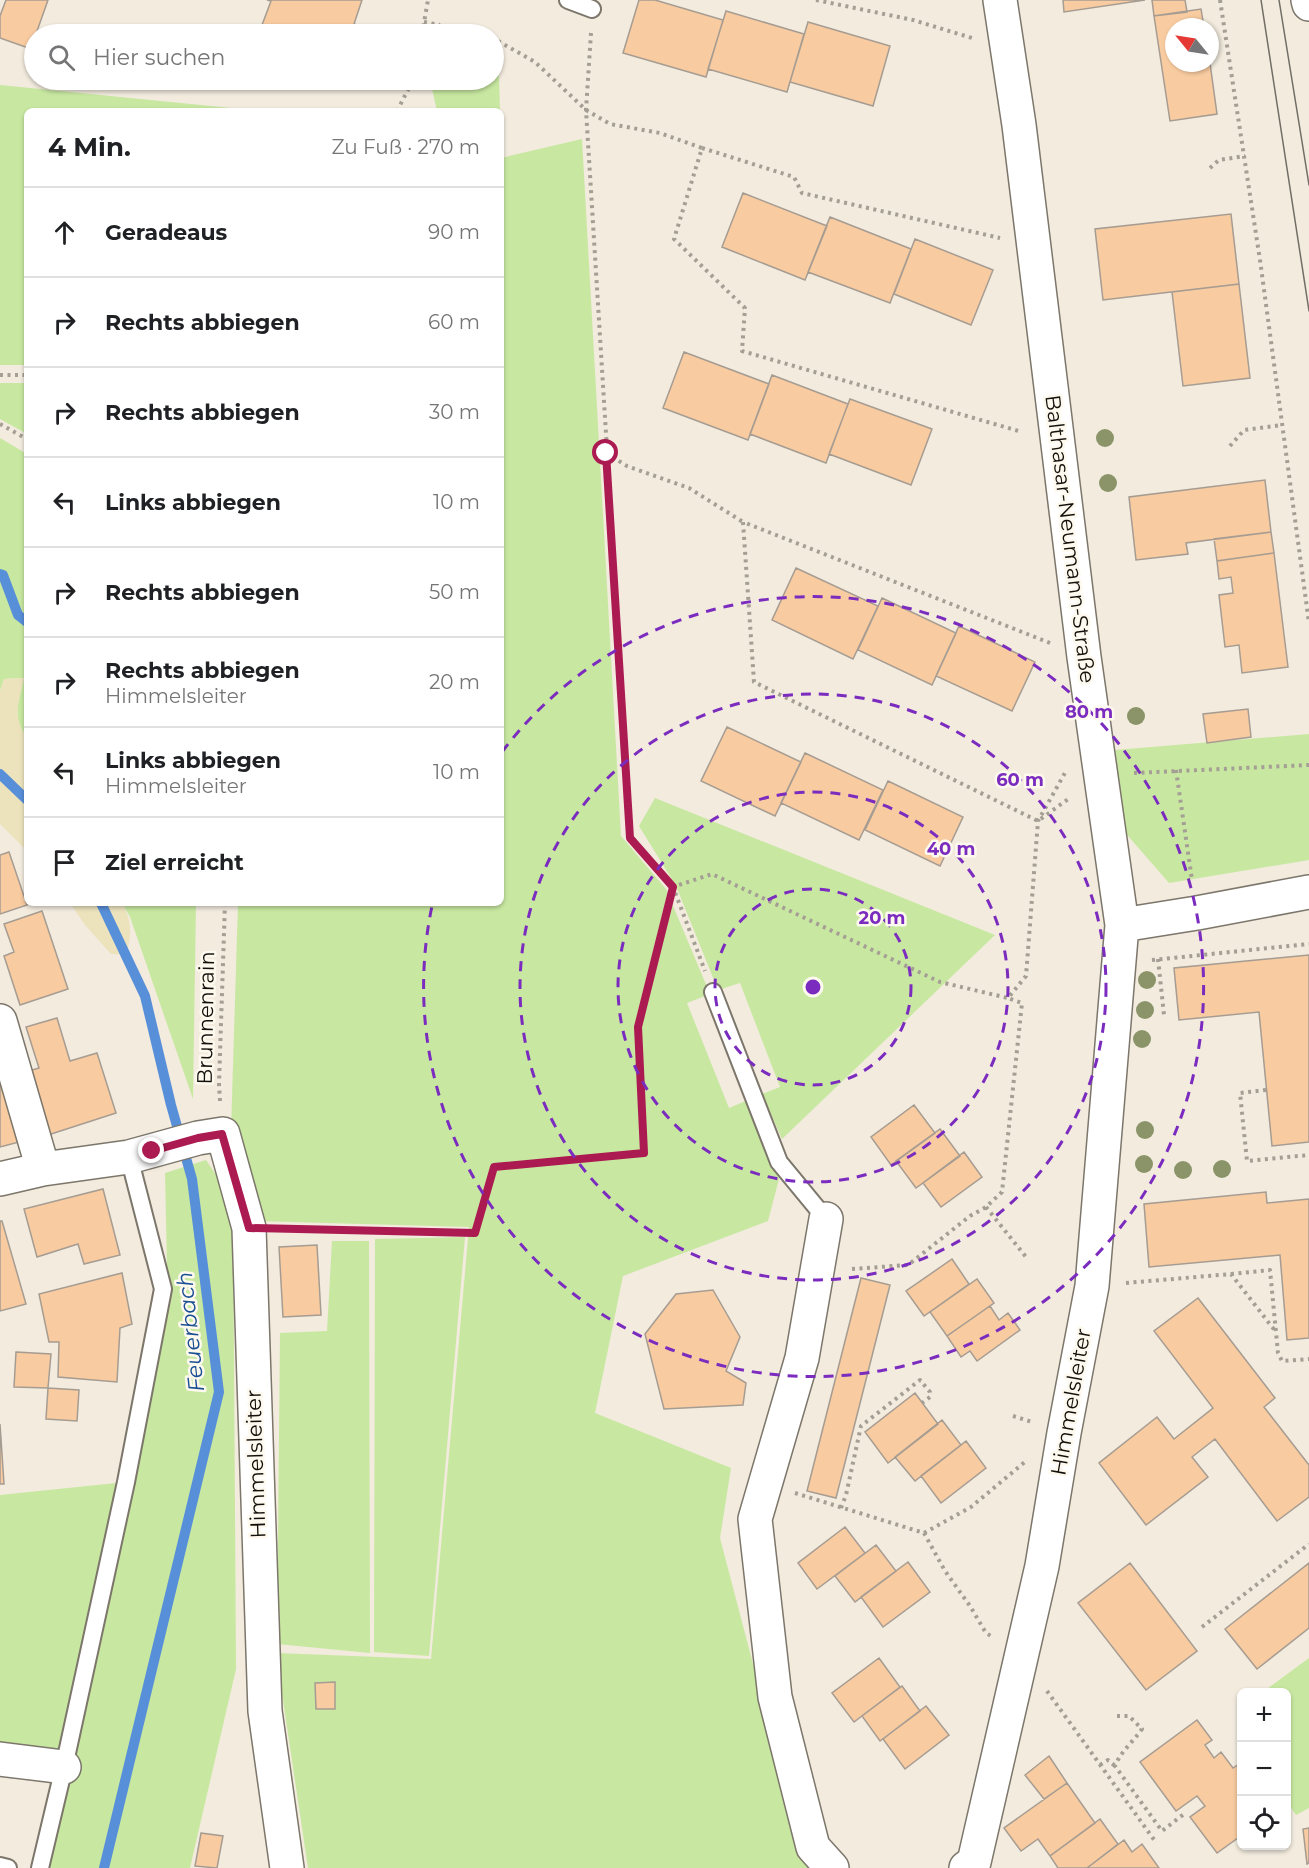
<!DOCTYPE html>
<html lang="de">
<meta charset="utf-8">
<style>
body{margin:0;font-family:Montserrat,sans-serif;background:#f2f2f2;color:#202124}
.controls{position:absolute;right:18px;bottom:18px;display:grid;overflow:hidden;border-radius:9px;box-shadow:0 2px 4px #0004}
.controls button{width:54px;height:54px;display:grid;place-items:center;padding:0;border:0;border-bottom:2px solid #e0e0e0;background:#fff;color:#202124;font:30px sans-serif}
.compass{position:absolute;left:1165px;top:18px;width:54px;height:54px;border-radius:50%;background:#fff;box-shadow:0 2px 4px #0004;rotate:300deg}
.stop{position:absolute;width:18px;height:18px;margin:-14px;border:4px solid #ab1a51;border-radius:50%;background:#fff}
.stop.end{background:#ab1a51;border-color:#fff;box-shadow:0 2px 6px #0008}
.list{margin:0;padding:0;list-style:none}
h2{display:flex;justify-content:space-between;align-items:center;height:78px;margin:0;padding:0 24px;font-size:26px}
h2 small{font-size:20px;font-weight:400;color:#757577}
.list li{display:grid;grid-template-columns:39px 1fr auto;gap:18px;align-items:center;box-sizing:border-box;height:90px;padding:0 24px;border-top:2px solid #e0e0e0}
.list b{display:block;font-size:22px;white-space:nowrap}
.list p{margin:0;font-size:20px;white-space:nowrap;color:#757577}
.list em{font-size:20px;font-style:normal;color:#757577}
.icon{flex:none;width:33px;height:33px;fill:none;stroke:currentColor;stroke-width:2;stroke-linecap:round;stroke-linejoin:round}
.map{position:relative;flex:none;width:1309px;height:1868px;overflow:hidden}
.search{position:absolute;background:#fff;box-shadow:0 2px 4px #0004;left:24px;top:24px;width:480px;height:66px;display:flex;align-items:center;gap:15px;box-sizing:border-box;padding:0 21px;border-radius:33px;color:#757577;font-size:22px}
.panel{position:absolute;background:#fff;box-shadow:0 2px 4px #0004;left:24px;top:108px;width:480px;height:798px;border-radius:9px}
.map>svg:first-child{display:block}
.green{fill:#c8e8a1}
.sand{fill:#ece3bd}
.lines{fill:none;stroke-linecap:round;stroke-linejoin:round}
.stream{stroke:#588fd9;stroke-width:10}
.building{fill:#f8cba0;stroke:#a69c92;stroke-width:1.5}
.service-casing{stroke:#7c766b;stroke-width:20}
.minor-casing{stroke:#7c766b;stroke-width:36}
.secondary-casing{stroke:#7c766b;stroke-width:36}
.path{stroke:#a49e94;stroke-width:4;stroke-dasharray:3 4.5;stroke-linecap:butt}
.service{stroke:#fff;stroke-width:16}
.minor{stroke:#fff;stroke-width:33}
.secondary{stroke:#fff;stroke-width:33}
.tram{stroke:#726e66;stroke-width:1.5}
.tree{fill:#8b9469}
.route{stroke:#ab1a51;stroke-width:8}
.ring{fill:none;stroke:#7b2cbf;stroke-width:3;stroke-dasharray:10 8}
.labels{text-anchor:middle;stroke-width:5;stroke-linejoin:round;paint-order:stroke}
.street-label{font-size:21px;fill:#12100b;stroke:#fef9ee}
.water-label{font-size:22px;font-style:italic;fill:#184e92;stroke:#fef9ee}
.centre{fill:#7b2cbf;stroke:#fef9ee;stroke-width:3}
.ring-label{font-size:18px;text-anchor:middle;font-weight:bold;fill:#7b2cbf;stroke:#fef9ee;stroke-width:5;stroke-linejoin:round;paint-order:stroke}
</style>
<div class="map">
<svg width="1309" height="1868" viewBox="0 0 1309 1868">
<rect width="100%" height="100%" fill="#f2ebde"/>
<!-- green -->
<path class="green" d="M494,40L498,41L500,111H437L430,80H494Z
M0,85L261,111H27V365H0Z
M582,139L621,836L666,889L710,994L687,1003L729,1108L748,1100L779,1179L768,1221L623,1276L595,1413L731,1468L720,1538L801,1847L819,1868H308L276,1653L431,1659L469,1227L256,1221L231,1130L238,903H501V158Z
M0,383H27V434L0,419Z
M0,438L27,454V738C11,716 19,702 24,678L4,679L0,691Z
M1309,734V860L1169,883L1115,821L1103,751Z
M655,798L995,935L782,1139L762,1094L780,1087L740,983L718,990L676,886L639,826Z
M122,903H196L193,1099L130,917Z
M206,1160L233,1200L236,1669L190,1868H40L61,1762L0,1755V1495L126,1482L168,1314L165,1173Z
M465,1237L429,1656L374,1652L375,1239Z
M332,1241H369L370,1653L277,1644L280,1333L327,1331Z
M1309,1658V1808L1296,1815L1287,1802L1286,1692H1263Z"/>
<!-- sand -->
<path class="sand" d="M24,678C19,701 11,716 27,738V851L0,824V691L4,679Z
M70,903H95L115,933L105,903H122C132,921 132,935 126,955L111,954L85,925Z"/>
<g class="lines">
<!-- stream -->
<path class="stream" d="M0,574L3,575L18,615L27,622
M0,774L27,800
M101,903L145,996L171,1105L192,1179L219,1392L104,1868"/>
</g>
<!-- building -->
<path class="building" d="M6,0H48L36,34H34L31,49L0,38V16Z
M267,0H362L354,24L380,33L288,34L262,25L271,1Z
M639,0H655L723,20L706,77L623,53Z
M1063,0H1145L1064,12Z
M1152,0H1185L1187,12L1154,16Z
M1201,9L1204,27H1174V63H1210L1217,114L1170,121L1154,16Z
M726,11L804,34L787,92L708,69Z
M808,22L890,46L873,106L790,82Z
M743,193L827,226L805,280L722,247Z
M1231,214L1239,284L1103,300L1095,229Z
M830,217L911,249L890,303L808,272Z
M915,239L993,270L971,325L894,294Z
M1239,284L1250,378L1183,386L1172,292Z
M684,352L769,384L748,440L663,408Z
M772,375L848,404L826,463L750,434Z
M850,399L932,429L911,485L829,454Z
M1265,480L1271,532L1186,543L1188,554L1136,560L1129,497Z
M1271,532L1274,553L1217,561L1214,539Z
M1274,553L1288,667L1242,673L1239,645L1225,647L1219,595L1233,593L1231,577L1219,579L1217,561Z
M796,568L878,606L853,659L772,620Z
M882,598L956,633L932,685L858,650Z
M959,626L1035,662L1012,711L936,676Z
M1248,709L1251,737L1207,743L1203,714Z
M727,727L801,762L775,816L701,781Z
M805,753L883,790L859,840L781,803Z
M888,781L963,817L940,866L865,830Z
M9,852L27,905L0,914V855Z
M42,911L68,989L20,1005L4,956L14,952L4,924Z
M1309,955V1142L1272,1146L1259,1012L1179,1020L1174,968Z
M57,1018L70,1061L97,1053L116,1113L48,1135L29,1071L39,1068L26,1027Z
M0,1075L19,1142L0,1147Z
M914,1105L935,1133L891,1165L871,1137Z
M940,1129L960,1156L916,1188L896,1161Z
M964,1152L982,1177L941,1207L923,1183Z
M103,1189L120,1255L84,1264L78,1244L37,1257L24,1209Z
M1266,1192L1267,1203L1309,1199V1338L1287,1340L1280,1255L1149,1267L1144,1204Z
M0,1221H2L26,1304L0,1311Z
M317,1245L321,1315L283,1317L279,1247Z
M952,1259L969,1284L924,1316L906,1291Z
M122,1273L132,1324L120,1328L117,1382L58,1377L59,1342H49L39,1294Z
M861,1278L890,1285L836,1498L807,1491Z
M977,1279L994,1303L947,1336L930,1312Z
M713,1290L740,1337L726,1371L746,1383L743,1405L664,1409L645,1334L676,1294Z
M1198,1298L1275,1398L1264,1407L1309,1465V1497L1277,1521L1215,1439L1192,1457L1208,1477L1146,1525L1099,1463L1157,1417L1174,1439L1213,1408L1154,1331Z
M990,1306L999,1320L1008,1313L1020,1330L977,1361L970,1351L961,1357L947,1336Z
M16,1352L51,1354L48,1388L14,1387Z
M48,1388L79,1390L77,1421L46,1419Z
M915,1393L938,1424L888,1463L865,1432Z
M942,1420L961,1445L915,1481L895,1457Z
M0,1424L4,1484H0Z
M966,1441L986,1468L941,1503L921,1476Z
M845,1527L865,1553L817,1589L798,1563Z
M876,1545L896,1571L855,1602L835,1576Z
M908,1562L930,1592L883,1627L861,1597Z
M1130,1563L1197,1651L1146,1690L1078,1603Z
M1309,1563V1628L1257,1669L1225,1629Z
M879,1658L900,1687L854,1722L832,1693Z
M335,1682V1709H316L315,1683Z
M902,1686L920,1711L880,1741L862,1716Z
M926,1706L949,1735L905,1769L883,1739Z
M1197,1720L1212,1740L1205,1745L1214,1758L1221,1752L1233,1768L1242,1762V1835L1217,1853L1190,1817L1205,1806L1197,1796L1176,1811L1140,1762Z
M1049,1756L1067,1783L1044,1799L1025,1775Z
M1067,1783L1095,1823L1050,1856L1038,1839L1021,1851L1004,1828Z
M1100,1819L1118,1844L1087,1868H1058L1050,1856Z
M1309,1828V1863L1307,1864L1303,1829Z
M201,1833L223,1836L217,1868L195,1866Z
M1124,1840L1132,1852L1142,1844L1159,1868H1087Z"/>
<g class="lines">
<!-- service casing -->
<g class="service-casing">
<path id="service" d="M568,0L592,9
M713,992L779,1162L826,1219
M0,1866L8,1868
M40,1868L64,1767L126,1482L163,1289L129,1157"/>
</g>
<!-- minor casing -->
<g class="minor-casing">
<path id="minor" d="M1000,0L1019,125L1084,657L1122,925L1197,913L1309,892
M0,1021L43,1169
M0,1179L43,1169L129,1157L198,1138L223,1134L249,1228L265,1711L287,1868
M826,1219L802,1358L755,1519L775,1697L813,1847L832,1868
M0,1759L64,1767
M966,1868L974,1862L1042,1566L1064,1433L1092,1286L1122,925"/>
</g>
<!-- secondary casing -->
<g class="secondary-casing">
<path id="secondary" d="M1308,0L1309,4"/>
</g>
<!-- path -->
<path class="path" d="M816,0L913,20L972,38
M1220,0L1260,260L1309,623
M424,22L440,25
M591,33L586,110L631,838L673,887L705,971
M422,34L428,0
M498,41L535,62L586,110L610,124L660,133L702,148L674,239L745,308L742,351L1022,432
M397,111L413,80
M702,148L794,177L802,193L1000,238
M1210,168L1219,160L1245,156
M0,375H27
M0,424L27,439
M1230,446L1244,430L1282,425
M606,453L627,466L689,488L743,522
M1050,643L743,522L754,682L1038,821L1071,797
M1176,770L1192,880
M1134,773L1309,765
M1158,959L1164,1015
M1152,960L1309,944
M1266,1090L1240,1093L1247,1161L1309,1155
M220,1101L219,1084L225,903
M986,1207L1026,1257
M282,1228L475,1233L493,1167L644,1153L638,1027L673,887L712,874L940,982L1008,998L1026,976L1038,821L1066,771
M852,1269L908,1265L970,1216L986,1207L1002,1192L1022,1003L1008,998
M1231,1274L1270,1270L1278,1353L1282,1361L1309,1359
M1126,1283L1231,1274L1276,1332
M1013,1416L1032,1422
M795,1493L924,1533L945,1571L970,1606L986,1633L991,1636
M841,1508L846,1495L861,1426L920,1380L930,1392V1397L922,1403
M924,1533L971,1507L1026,1461
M1202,1627L1309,1544
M1047,1691L1155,1841
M1117,1716H1129L1142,1729C1133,1742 1121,1751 1115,1766L1162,1831L1184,1814
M1100,1765L1108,1760L1115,1766"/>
<!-- service -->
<use href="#service" class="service"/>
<!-- minor -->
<use href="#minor" class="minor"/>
<!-- secondary -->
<use href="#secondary" class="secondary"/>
<!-- tram -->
<path class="tram" d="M1261,0L1309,311
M1279,0L1309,185"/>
</g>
<!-- trees -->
<g class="tree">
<circle cx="1105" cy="438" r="9"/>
<circle cx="1108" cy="483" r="9"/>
<circle cx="1136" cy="716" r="9"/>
<circle cx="1147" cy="980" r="9"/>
<circle cx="1145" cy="1010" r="9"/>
<circle cx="1142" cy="1039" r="9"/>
<circle cx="1145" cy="1130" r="9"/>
<circle cx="1144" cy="1164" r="9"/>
<circle cx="1222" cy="1169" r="9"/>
<circle cx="1183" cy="1170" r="9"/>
</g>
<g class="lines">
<!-- route -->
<path class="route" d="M152,1151L198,1138L222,1134L249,1228L475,1233L494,1167L644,1153L638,1027L673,887L630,838L606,453"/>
</g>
<!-- distance rings -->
<g class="ring">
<circle cx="813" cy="987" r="98"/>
<circle cx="813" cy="987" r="195"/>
<circle cx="813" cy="987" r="293"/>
<path d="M502 752A390 390 0 1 1 432 906"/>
</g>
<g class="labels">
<!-- street labels -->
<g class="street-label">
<text transform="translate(1070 539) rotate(83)" y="7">Balthasar-Neumann-Straße</text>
<text transform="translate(206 1018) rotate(-89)" y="7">Brunnenrain</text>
<text transform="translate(1071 1402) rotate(-80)" y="7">Himmelsleiter</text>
<text transform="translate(256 1464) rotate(-92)" y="7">Himmelsleiter</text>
</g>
<!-- water labels -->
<g class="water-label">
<text transform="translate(190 1332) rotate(-96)" y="8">Feuerbach</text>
</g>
</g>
<circle cx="813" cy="987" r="9" class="centre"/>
<g class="ring-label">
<text x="1089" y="718">80 m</text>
<text x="1020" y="786">60 m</text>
<text x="951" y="855">40 m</text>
<text x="882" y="924">20 m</text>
</g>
</svg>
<div class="controls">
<button>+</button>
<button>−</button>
<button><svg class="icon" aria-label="locate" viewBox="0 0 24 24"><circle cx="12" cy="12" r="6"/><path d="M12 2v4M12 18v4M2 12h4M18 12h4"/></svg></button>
</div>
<svg class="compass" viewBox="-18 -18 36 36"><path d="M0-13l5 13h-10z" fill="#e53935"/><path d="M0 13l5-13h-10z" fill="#757577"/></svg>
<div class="stop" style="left:606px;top:453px"></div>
<div class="stop end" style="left:152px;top:1151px"></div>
<div class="search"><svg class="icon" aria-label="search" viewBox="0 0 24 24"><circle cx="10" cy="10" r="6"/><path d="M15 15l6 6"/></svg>Hier suchen</div>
<section class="panel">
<h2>4 Min.<small>Zu Fuß · 270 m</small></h2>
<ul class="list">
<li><svg class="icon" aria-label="ahead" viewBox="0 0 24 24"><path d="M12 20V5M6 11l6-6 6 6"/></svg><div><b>Geradeaus</b></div><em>90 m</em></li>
<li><svg class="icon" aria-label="right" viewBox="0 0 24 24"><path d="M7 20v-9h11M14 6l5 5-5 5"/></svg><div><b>Rechts abbiegen</b></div><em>60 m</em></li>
<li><svg class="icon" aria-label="right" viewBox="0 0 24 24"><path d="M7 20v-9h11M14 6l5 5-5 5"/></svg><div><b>Rechts abbiegen</b></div><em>30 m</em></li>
<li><svg class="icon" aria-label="left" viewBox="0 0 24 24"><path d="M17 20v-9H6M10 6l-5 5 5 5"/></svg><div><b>Links abbiegen</b></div><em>10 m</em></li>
<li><svg class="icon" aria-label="right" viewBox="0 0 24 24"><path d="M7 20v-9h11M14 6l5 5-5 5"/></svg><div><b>Rechts abbiegen</b></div><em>50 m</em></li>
<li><svg class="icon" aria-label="right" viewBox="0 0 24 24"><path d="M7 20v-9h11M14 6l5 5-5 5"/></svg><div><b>Rechts abbiegen</b><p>Himmelsleiter</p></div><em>20 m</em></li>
<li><svg class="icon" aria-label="left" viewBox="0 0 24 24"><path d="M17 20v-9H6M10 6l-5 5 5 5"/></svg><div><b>Links abbiegen</b><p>Himmelsleiter</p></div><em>10 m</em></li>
<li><svg class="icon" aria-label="arrive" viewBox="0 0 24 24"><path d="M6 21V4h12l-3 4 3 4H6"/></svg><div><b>Ziel erreicht</b></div></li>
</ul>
</section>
</div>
